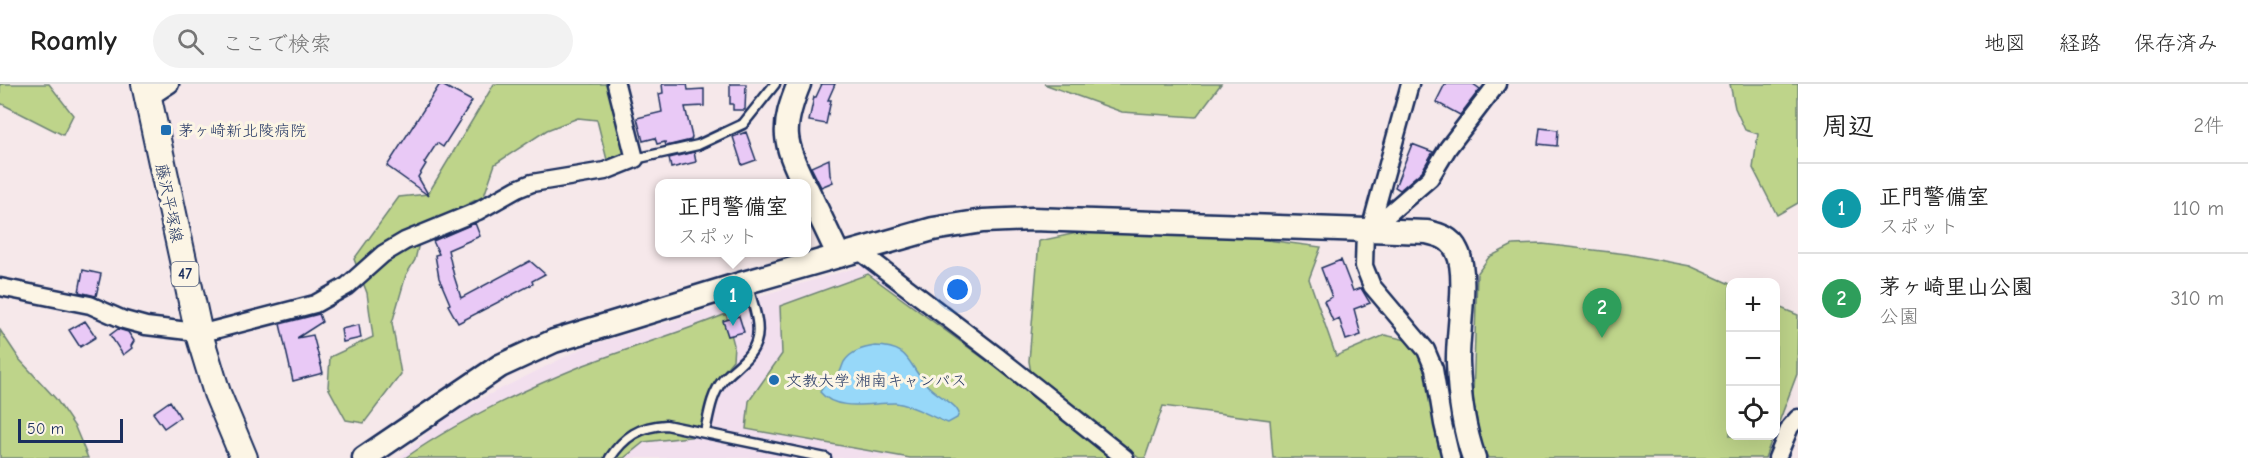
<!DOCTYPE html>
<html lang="ja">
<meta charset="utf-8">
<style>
body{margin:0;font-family:"Comic Neue","Klee One",sans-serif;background:#f2f2f2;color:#222}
.controls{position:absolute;right:18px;bottom:18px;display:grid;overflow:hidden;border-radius:12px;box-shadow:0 6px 24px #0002}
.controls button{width:54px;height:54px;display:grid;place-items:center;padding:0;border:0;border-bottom:2px solid #e0e0e0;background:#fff;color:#222;font:30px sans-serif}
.scale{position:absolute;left:18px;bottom:15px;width:105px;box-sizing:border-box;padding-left:6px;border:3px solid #1b2f5e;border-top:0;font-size:16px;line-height:21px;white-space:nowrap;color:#1b2f5e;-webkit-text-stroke:4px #fcf5e5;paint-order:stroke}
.you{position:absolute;left:958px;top:206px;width:21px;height:21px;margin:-15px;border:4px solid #fff;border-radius:50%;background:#1a73e8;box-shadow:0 0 0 9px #1a73e833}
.badge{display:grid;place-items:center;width:39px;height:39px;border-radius:50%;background:#1f6fb2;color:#fff;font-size:20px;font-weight:700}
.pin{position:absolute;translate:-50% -50px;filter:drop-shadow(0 2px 3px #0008)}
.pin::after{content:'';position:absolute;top:32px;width:21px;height:18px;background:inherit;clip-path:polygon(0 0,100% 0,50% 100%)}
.popup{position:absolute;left:655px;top:95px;width:156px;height:78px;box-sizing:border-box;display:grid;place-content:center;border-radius:12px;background:#fff;filter:drop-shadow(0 2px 4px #0005);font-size:20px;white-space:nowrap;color:#767676}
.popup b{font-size:22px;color:#222}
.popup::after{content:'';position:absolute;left:50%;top:100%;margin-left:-12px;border:12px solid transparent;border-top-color:#fff}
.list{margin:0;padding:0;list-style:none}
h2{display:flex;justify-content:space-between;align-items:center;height:78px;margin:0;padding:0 24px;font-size:26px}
h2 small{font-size:20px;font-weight:400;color:#767676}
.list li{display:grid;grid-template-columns:39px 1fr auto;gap:18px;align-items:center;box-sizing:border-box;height:90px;padding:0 24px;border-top:2px solid #e0e0e0}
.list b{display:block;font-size:22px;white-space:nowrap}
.list p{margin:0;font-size:20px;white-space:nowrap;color:#767676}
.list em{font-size:20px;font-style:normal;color:#767676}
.icon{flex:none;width:33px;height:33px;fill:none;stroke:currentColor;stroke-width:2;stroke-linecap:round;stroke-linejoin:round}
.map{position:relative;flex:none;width:1798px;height:374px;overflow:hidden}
header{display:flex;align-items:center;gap:36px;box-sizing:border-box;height:84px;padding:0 30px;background:#fff;border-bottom:2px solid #e0e0e0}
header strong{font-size:28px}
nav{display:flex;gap:33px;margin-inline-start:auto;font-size:21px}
.search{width:420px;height:54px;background:#f2f2f2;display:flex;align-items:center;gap:15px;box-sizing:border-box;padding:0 21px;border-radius:33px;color:#767676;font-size:22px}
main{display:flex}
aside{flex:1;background:#fff}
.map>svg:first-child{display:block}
.built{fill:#f2dfee}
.green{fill:#bed48a;stroke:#6c8274;stroke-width:1.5}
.water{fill:#97d8f9;stroke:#6594bb;stroke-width:1.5}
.building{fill:#e9c9f6;stroke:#1b2f5e;stroke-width:1.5}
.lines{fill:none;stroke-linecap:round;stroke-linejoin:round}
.lane-casing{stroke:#1b2f5e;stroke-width:13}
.street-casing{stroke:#1b2f5e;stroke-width:21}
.secondary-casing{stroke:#1b2f5e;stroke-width:27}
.primary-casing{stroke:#1b2f5e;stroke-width:30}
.lane{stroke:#fcf5e5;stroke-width:8}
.street{stroke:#fcf5e5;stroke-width:16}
.secondary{stroke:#fcf5e5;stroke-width:22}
.primary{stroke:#fcf5e5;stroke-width:26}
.poi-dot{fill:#1f6fb2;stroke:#fcf5e5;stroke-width:2}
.labels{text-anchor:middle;stroke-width:6;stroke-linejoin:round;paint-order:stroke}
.shield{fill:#fcf5e5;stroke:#5e6a86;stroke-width:1.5}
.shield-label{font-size:15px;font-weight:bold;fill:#1b2f5e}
.poi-label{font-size:16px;fill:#1b2f5e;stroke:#fcf5e5;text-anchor:start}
.street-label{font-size:16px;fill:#1b2f5e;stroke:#fcf5e5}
</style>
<header>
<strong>Roamly</strong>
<div class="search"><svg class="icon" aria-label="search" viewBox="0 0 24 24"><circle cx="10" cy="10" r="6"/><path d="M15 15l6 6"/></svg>ここで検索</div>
<nav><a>地図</a><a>経路</a><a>保存済み</a></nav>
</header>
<main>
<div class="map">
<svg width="1798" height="374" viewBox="0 0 1798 374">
<rect width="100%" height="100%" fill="#f6e8ea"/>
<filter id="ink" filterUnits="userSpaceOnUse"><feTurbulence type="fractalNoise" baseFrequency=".0167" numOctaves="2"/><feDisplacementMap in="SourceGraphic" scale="12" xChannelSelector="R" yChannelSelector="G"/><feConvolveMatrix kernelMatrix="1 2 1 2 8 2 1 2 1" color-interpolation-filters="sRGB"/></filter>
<g filter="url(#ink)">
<!-- built -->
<path class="built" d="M869,180L1078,331L1147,374H399L448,331L587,262Z"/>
<!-- green -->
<path class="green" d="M0,0H49L73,31L63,51L0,19Z
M494,0H611L627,68L607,76L597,36L578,34L547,46L495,80L484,112L423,142L415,176L406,191L392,239L401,290L364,339L346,336L328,303L330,273L373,253L367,209L354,175L399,113L428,110Z
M1044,0H1221L1196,33L1122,28Z
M1730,0H1798V119L1777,131L1753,84L1758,50L1745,46L1735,24Z
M1120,145L1204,148L1321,163L1309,195L1336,272L1385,251L1432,262L1458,374H1273L1270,336L1163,322L1145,374H1139L1031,289L1029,277L1039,157L1082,148Z
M1543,160L1627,170L1690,182L1730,200V352H1773L1765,374H1488L1480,356L1473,313L1477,190L1489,173L1513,161Z
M868,190L1120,374H910L746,345L749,317L782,270L780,222Z
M1776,222L1798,231L1797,290L1776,346Z
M726,230L734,261L733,276L723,288L714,316L713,337L707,351L644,358L624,374H405C459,336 523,306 584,281C631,263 680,249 726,230Z
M0,246L20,276L56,315L75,343L88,374H0Z"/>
<!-- water -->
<path class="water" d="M875,262C912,263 906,279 926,300C935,310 947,315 956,324L959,329L957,334L948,339C931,333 914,321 896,319C873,318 837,329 820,308C828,294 832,299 838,291C841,288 842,282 844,278C851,267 863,264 875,262Z"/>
<!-- building -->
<path class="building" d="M440,0L472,17L443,63L437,59L424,79L426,80L418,93L429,112L387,82Z
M662,0H687L688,6L704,5V22L685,23L692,53L691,56L666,62L665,58L657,60L655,54L643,57L637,34L662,28L659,10L663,9Z
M730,0H746L745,26H733V20H730Z
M822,0H835L828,16H831L826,40L809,37L814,13H816Z
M1445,0H1473L1480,5L1460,31L1436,18Z
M1540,44L1558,46L1557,62L1538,60Z
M746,48L756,76L742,81L733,53Z
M1412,60L1433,68L1422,87L1400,106L1395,103Z
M694,68L696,78L671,84L669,74Z
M829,75L830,91L833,98L821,103L811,83Z
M475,139L480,152L448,166L454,192L461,214L530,177L545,190L532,197L533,200L458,239L448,221L450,220L439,194L435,171L439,170L433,157Z
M1341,176L1353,207L1361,204L1370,219L1354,225L1361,251L1346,256L1339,234L1333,237L1324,217L1332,213L1321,184Z
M83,186L101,190L96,212L79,208Z
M319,230L322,238L297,254L313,251L323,289L293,297L280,240Z
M739,232L744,248L728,252L723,237Z
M85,237L96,253L80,263L69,246Z
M359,241L361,254L343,258L341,245Z
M118,245L128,248L134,257L131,262L132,264L123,271L110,251Z
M170,317L180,333L164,344L153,329Z"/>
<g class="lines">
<!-- lane casing -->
<g class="lane-casing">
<path id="lane" d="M635,75L698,61L743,40L775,0
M705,348C709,330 711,311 723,296C734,284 751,274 756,258C762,240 751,216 747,199
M610,374C624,353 640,342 666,341L826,374"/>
</g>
<!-- street casing -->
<g class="street-casing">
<path id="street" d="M147,15L170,0
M1365,146L1364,182L1372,202L1426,266L1434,285L1443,340L1451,374
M1370,146L1430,94L1448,64L1497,0
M1370,146L1410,0
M858,166L997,272L1125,374
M0,203L90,221L124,236L146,242L188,247L199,250L315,220L347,202L383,170L405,157L478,127L517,105L532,99L605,87L635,75L616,0
M1777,374L1790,343L1798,334"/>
</g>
<!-- secondary casing -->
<g class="secondary-casing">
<path id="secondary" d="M799,0C781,44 783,57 804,100
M807,105L839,172
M364,374L500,282L554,257L747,198L933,145L983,137L1032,135L1427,148C1440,151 1451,154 1457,167C1469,190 1457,250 1458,278C1459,311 1463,343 1474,374"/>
</g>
<!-- primary casing -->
<g class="primary-casing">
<path id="primary" d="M145,0L199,250L217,309L244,374"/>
</g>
<!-- lane -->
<use href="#lane" class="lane"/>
<!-- street -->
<use href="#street" class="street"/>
<!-- secondary -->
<use href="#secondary" class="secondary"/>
<!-- primary -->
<use href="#primary" class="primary"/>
</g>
</g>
<!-- markers -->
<g class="poi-dot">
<rect x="160" y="40" width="12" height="12" rx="3"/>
<circle cx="774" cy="296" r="6"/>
</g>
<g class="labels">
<!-- shield labels -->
<rect class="shield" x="171.5" y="178" width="27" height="24" rx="4.5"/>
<g class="shield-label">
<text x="185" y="195">47</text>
</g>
<!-- poi labels -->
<g class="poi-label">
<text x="178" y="52">茅ヶ崎新北陵病院</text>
<text x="786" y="302">文教大学 湘南キャンパス</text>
</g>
<!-- street labels -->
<g class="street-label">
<text transform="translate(170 119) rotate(78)" y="6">藤沢平塚線</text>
</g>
</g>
</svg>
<div class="controls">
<button>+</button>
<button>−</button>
<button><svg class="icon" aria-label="locate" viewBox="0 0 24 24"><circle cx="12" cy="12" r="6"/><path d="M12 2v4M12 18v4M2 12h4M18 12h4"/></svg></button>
</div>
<div class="scale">50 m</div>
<div class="you"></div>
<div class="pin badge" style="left:733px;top:242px;background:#0f9aa8">1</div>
<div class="popup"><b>正門警備室</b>スポット</div>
<div class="pin badge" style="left:1602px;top:254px;background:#2e9e5b">2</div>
</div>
<aside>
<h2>周辺<small>2件</small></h2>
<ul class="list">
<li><span class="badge" style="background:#0f9aa8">1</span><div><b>正門警備室</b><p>スポット</p></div><em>110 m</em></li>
<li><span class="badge" style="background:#2e9e5b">2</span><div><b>茅ヶ崎里山公園</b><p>公園</p></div><em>310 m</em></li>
</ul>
</aside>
</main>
